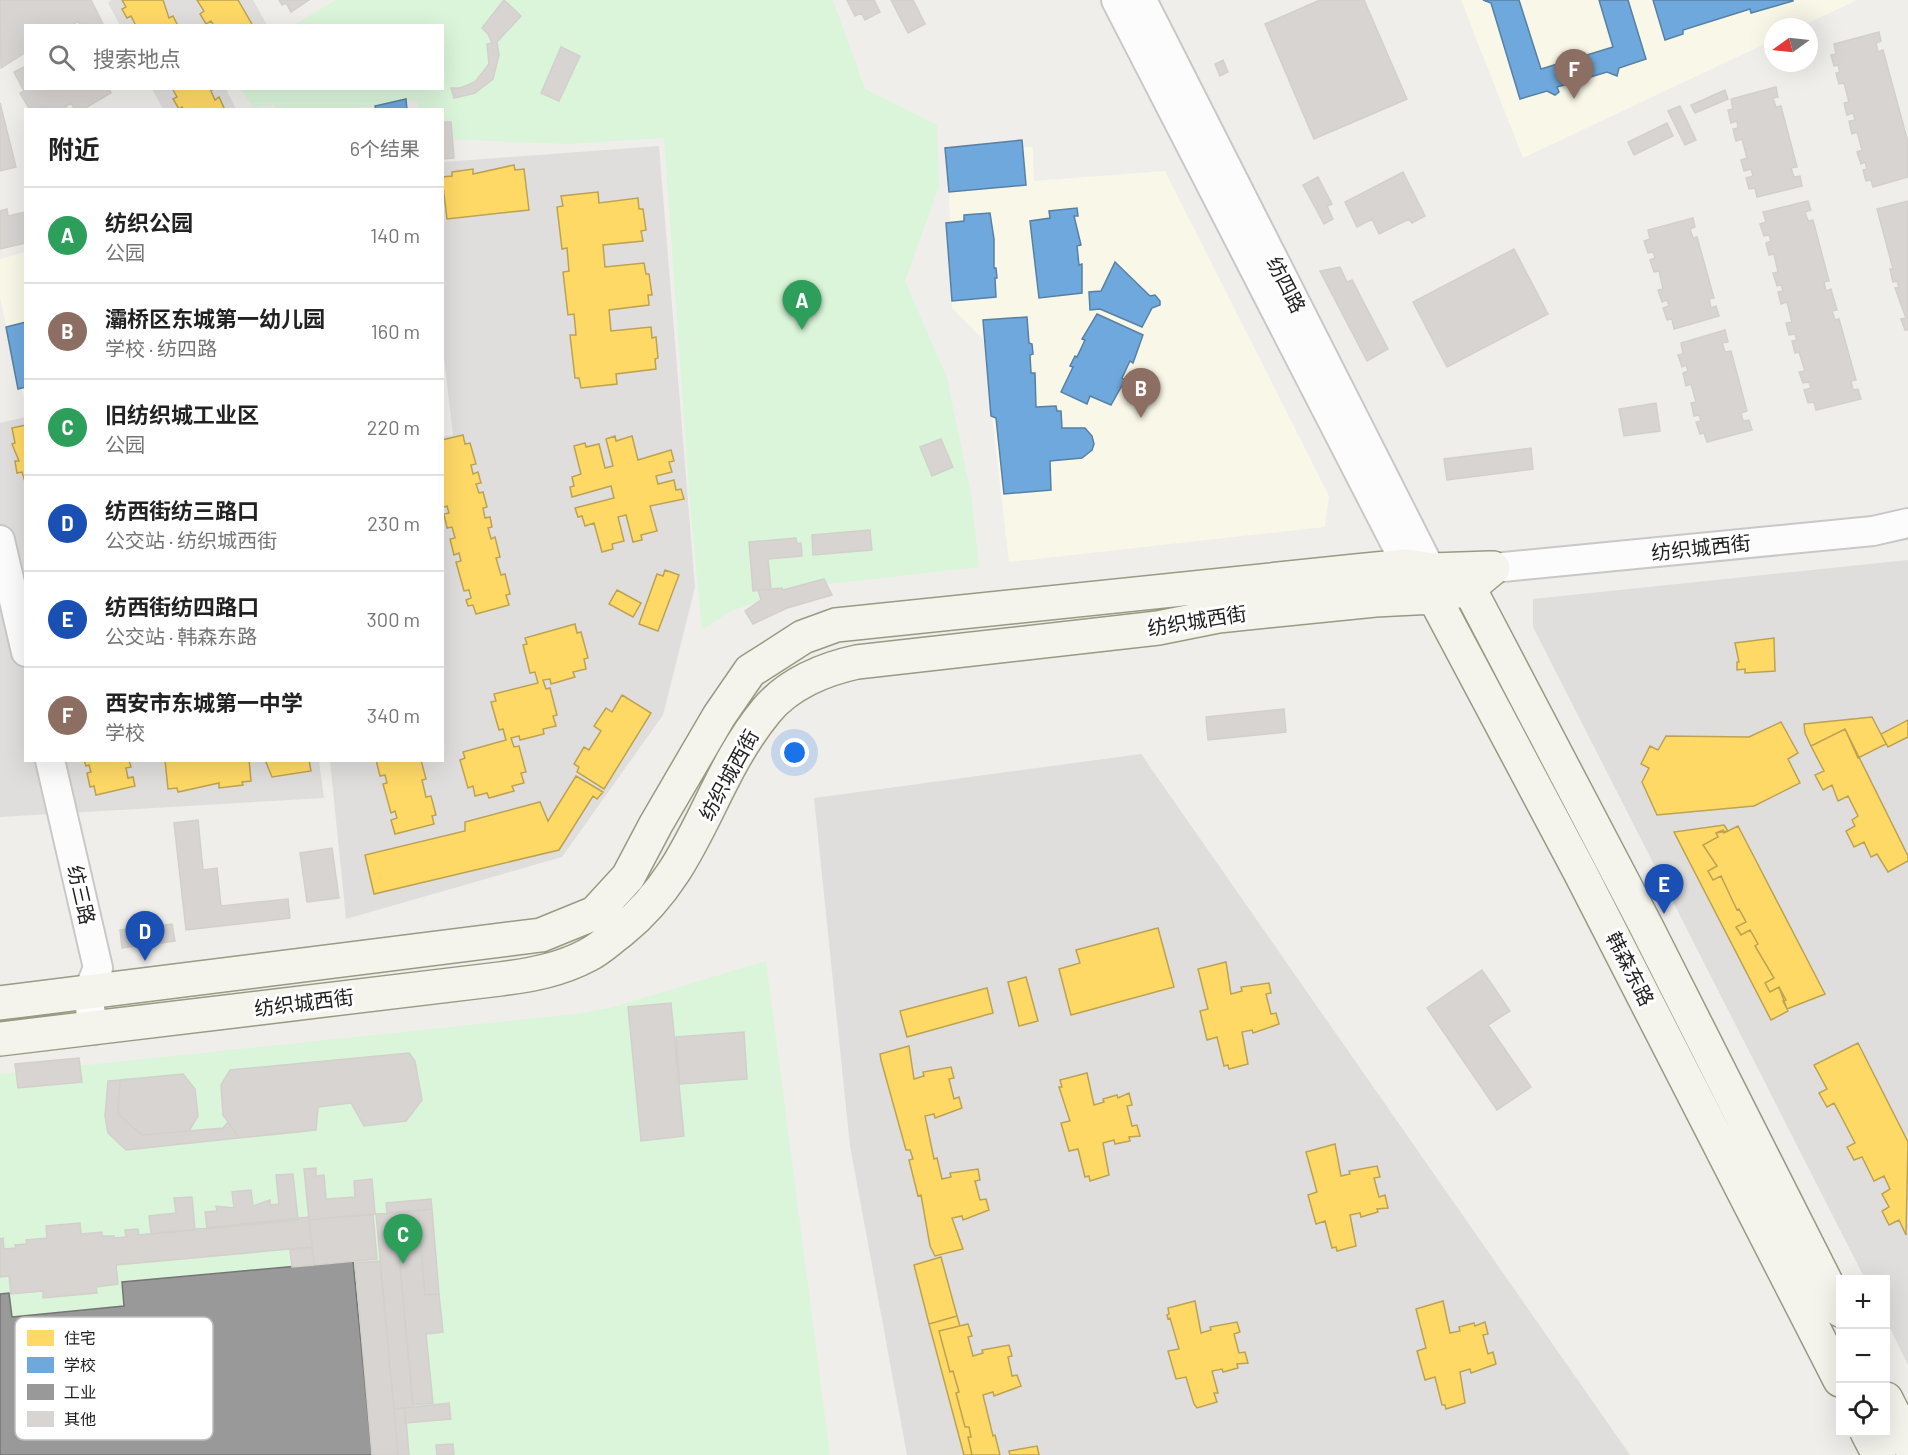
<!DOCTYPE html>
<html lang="zh">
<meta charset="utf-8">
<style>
body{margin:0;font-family:Barlow,"Noto Sans SC",sans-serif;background:#f2f2f2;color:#222}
.controls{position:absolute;right:18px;bottom:18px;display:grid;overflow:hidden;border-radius:0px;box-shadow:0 6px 24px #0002}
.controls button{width:54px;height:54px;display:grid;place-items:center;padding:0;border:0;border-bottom:2px solid #e0e0e0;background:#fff;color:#222;font:30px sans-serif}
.compass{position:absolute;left:1764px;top:18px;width:54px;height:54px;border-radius:50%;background:#fff;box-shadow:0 6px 24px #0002;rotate:255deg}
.you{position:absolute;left:795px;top:753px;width:21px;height:21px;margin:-15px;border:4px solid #fff;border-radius:50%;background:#1a73e8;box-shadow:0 0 0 9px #1a73e833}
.badge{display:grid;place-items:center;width:39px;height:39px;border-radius:50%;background:#2563eb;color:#fff;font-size:20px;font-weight:700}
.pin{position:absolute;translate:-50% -50px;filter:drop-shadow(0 2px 3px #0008)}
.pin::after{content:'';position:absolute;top:32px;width:21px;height:18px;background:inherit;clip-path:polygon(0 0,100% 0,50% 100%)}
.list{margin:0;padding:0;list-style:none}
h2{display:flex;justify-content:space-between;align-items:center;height:78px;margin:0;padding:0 24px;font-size:26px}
h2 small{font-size:20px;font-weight:400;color:#767676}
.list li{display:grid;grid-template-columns:39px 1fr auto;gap:18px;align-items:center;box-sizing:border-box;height:96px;padding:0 24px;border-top:2px solid #e0e0e0}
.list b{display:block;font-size:22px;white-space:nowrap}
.list p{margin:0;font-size:20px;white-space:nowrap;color:#767676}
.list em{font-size:20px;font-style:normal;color:#767676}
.icon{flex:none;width:33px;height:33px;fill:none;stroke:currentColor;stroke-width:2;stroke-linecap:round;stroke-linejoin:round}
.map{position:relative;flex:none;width:1908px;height:1455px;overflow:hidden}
.search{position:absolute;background:#fff;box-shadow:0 6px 24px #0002;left:24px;top:24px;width:420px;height:66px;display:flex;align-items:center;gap:15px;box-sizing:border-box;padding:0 21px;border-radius:0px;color:#767676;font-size:22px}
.panel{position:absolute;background:#fff;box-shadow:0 6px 24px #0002;left:24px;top:108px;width:420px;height:654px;border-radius:0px}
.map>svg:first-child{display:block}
.residential{fill:#dfdedc}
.education{fill:#f8f7e8}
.park{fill:#daf5da}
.homes{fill:#ffd966;stroke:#bda252;stroke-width:1.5}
.schools{fill:#6fa8dc;stroke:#5880a4;stroke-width:1.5}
.industry{fill:#999;stroke:#757575;stroke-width:1.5}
.building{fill:#d7d4d2;stroke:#d3d0cc;stroke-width:1.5}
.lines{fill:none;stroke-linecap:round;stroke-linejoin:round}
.tertiary-casing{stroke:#c9c8c7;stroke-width:32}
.secondary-casing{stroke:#999a82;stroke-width:36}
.tertiary{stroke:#fdfcfc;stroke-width:28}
.secondary{stroke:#f4f4ed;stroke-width:33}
.labels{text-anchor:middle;stroke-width:6;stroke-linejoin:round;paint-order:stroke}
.street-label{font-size:20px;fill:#222;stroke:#fff}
.key{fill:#fff;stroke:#bdbdbd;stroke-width:1.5}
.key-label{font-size:16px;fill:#222}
</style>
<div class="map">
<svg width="1908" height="1455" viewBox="0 0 1908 1455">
<rect width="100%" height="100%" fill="#f0eeeb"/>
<!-- residential -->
<path class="residential" d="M111,0H253L267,25H120L108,3Z
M152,89H226L236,109H163Z
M659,146L695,587L663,715L562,857L346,919L330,761L442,760V437L453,435L442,341L443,162Z
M25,417L26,760L319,761L324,798L0,817V423Z
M1908,560V1365L1886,1320V1280L1865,1279L1533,627V599Z
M1141,754L1630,1455H907L850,1146L814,798Z"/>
<!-- education -->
<path class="education" d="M1461,0H1857L1800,27H1773V40L1523,158Z
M948,147H1033L1034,181L1165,171L1329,496L1325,527L1009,562L983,339L952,308Z
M25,252L26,396L23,397L0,298V259Z"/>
<!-- park -->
<path class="park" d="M336,0H833L865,89L937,125L939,186L905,281L947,378L971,494L979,567L829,584L778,595L731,611L702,630L690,504L664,138L566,144L443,139L442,110L418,109L417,100L350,109H276L273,104L253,108L241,89L442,88V26L294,25Z
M766,961L830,1455H0V1074L576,1014L613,1007Z"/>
<!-- homes -->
<path class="homes" d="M122,0H163L169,18L173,16L178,26H132L135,24L131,16L127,18L122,9L126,7Z
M197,0H238L253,26H214L211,21L206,24L200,14L204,11Z
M172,88H214L211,91L215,100L219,97L225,110H184L182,107L179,109L173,99L177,97Z
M514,165L515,170L524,169L529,210L447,219L442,177L452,176V172L473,169V174Z
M598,192L599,203L638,198L639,209H643L646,230L641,231L643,241L603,245L605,267L644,263L646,274H649L652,295H648L649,305L609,310L611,331L651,327L652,338L656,337L658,358L655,359L656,369L616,374L617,384L581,388L579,378H575L570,335H576L574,314L568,315L563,272L569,271L567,248L562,249L557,207L563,206L561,196Z
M26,425V485L22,472L17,473L15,461H19L12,444L15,443L12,428Z
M463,435L465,444L470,443L476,464L471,465L473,474L478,472L481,483L476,484L479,493L483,492L487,507L483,508L485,518L490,517L492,527L488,528L491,539L495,537L500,557L496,558L501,575L505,574L510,594L506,595L509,605L476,614L473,605L468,606L466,600L471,598L469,590L464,591L456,562L461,561L459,553L454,555L450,539L455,538L452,527L447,528L444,514L449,513L447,506L442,508V440Z
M615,436L616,441L632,436L638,460L671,450L674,461L669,462L672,472L656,476L658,484L674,480L676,490L681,489L684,499L650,506L657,531L641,535L642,540L633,542L626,515L618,517L624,541L612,544L613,549L602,552L594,523L585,526L582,516L578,517L575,508L614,498L611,486L572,497L570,487L574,486L572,477L581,474L574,446L585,443L586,447L599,444L605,468L613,466L606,439Z
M665,570L679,575L658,631L639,624L657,574L663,576Z
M617,590L641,603L633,617L609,604Z
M575,624L577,633L581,632L588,658L584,659L586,669L573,672L575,677L551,684L550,679L543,680L546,689L550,688L557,715L553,716L556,726L543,729L544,734L520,740L519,736L511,738L514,747L519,746L526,772L521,773L524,783L512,786L514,791L489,798L487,793L475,796L473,786L468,788L460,760L465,758L463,752L506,740L503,729L499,730L491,702L496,701L494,694L538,683L535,672L530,673L523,645L527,644L525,638Z
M1774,638L1775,671L1745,673V669L1737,670V662H1739L1735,643Z
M622,695L651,713L604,789L577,772L579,767L574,764L584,747L589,750L601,731L594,726L606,708L612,712Z
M1872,717L1886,744L1858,758L1845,729L1811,746L1805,733L1804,724Z
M1908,720V737L1888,747L1881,734Z
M1781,722L1798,753L1788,759L1800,783L1754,806L1657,815L1642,782L1649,768L1641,764L1650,746L1658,750L1666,736L1749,737Z
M1845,729L1908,856V861L1888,872L1877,854L1871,857L1864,842L1854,847L1846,831L1855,826L1852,820L1858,816L1848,796L1838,801L1832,785L1823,790L1815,775L1824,771L1811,746Z
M84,760H129L131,767L126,768L128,778L133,777L135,786L96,795L94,786L90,787L87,773L91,772L89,765L86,766Z
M165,760H249L251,781L242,782L243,785L219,788V783L178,792L177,788L168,789Z
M265,760H309L311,771L272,777Z
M376,760H421L426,779L422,780L426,797L431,796L436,815L432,816L434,824L395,834L391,820L397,818L395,811L391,813L383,784L387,783L385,775L380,776Z
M576,776L603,792L597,799L593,796L559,850L374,894L365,855L465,831V822L540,802L548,821Z
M1724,825L1728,831L1716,833L1718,837L1703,845L1717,866L1708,871L1713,880L1721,876L1737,910L1739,909L1746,922L1736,927L1741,935L1750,930L1758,944L1755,946L1774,978L1765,983L1770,992L1779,987L1786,1000L1783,1001L1788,1011L1771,1020L1674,832Z
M1738,826L1825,994L1787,1009L1779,987L1770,992L1765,983L1774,978L1755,946L1758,944L1750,930L1741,935L1736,927L1746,922L1739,909L1737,910L1721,876L1713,880L1708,871L1717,866L1703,845L1718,837L1716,833L1723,830L1724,833Z
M1158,928L1174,987L1071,1015L1059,969L1080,963L1076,950Z
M1226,962L1231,994L1242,991L1241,987L1269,983L1271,993L1266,994L1271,1014L1276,1013L1279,1024L1253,1033L1252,1030L1242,1032L1248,1064L1229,1069L1228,1065L1224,1066L1217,1037L1207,1040L1200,1011L1208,1009L1198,969Z
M1026,977L1038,1021L1019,1026L1008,982Z
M987,988L993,1013L907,1037L900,1011Z
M1858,1043L1908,1142L1906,1235L1899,1220L1889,1225L1882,1211L1889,1207L1882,1194L1890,1189L1884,1176L1874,1181L1862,1157L1854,1160L1847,1147L1855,1143L1834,1103L1827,1107L1819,1093L1827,1089L1814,1065Z
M909,1046L914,1079L924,1076L923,1072L951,1067L954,1078L949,1079L954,1099L959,1097L962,1108L935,1118L934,1114L925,1116L934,1159L937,1158L942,1179L951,1177L950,1173L978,1169L980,1180L975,1181L980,1200L986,1199L989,1210L963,1220L962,1216L952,1218L963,1249L935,1256L930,1246L921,1195L918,1196L909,1160L913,1159L910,1150H906L881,1060L880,1054Z
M1087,1073L1094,1105L1104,1102L1103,1099L1117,1095L1118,1098L1129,1093L1132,1105L1127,1106L1132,1126L1137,1125L1140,1136L1129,1137L1130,1141L1115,1144L1114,1140L1103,1143L1109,1175L1090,1181L1089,1176L1085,1177L1078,1149L1069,1151L1061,1123L1070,1121L1059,1087H1062L1060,1080Z
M1335,1144L1341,1176L1350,1174L1349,1171L1377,1166L1380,1177L1374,1178L1379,1197L1385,1195L1388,1208L1377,1209L1378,1212L1361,1217L1360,1213L1350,1215L1356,1246L1337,1251L1336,1247L1332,1248L1325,1221L1316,1224L1308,1195L1317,1192L1306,1152Z
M941,1257L957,1316L929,1324L914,1265Z
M1195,1301L1201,1333L1211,1330L1210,1327L1237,1322L1240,1332L1234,1334L1239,1353L1245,1352L1248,1363L1237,1364L1238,1368L1223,1372L1222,1369L1212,1371L1218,1393H1214L1217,1402L1197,1408L1194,1404L1186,1377L1176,1379L1168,1351L1179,1349L1170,1318L1168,1319L1167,1315L1169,1314L1168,1308Z
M1443,1301L1450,1333L1460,1331L1459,1327L1474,1323L1475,1326L1485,1322L1488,1334L1483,1335L1488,1354L1493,1352L1496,1364L1471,1373L1470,1369L1460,1372L1465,1403L1446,1409L1445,1405H1442L1435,1377L1425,1380L1417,1351L1426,1348L1416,1309Z
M957,1316L960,1326L939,1331L950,1372L953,1371L959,1392L956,1393L965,1427H969L971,1437H968L972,1455H964L929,1324Z
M968,1324L972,1336L968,1337L973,1356L983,1353L982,1350L1009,1345L1012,1356L1008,1357L1012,1376L1017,1375L1021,1386L994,1396L993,1392L983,1395L993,1436L995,1435L1000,1455H972L968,1437H971L969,1427H965L956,1393L959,1392L953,1371L950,1372L939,1331Z
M1037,1446L1039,1455H1010L1009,1451Z"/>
<!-- schools -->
<path class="schools" d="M1483,0H1519L1541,69L1613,47L1599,0H1628L1646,59L1619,68L1617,76L1607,72L1557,87L1559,92L1555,95L1547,91L1520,99L1491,3Z
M1653,0H1793V1L1751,13L1750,9L1683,30V34L1665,40Z
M406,99L407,110H376L375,106Z
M1022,140L1026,185L949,192L945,148Z
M1077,208L1078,216H1074L1081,245L1077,246L1079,265L1082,264V293L1039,298L1030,221L1050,218L1049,211Z
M990,213L994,239V268H996L997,278H995L996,297L952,301L946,223L964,221V215Z
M1115,262L1150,296L1155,295L1160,301V305L1152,308L1142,327L1100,309L1090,310L1089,292L1101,291Z
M1097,314L1143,335L1133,363L1130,361L1122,378L1125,380L1111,405L1090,396L1087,404L1061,392L1073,367L1070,366L1075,356L1077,357L1085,340L1082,339Z
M1027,317L1029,343L1032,344L1033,354L1030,355L1031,373H1035L1036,407L1056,406L1057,411H1061L1062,428H1085L1092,436L1094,444L1092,450L1082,458L1050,461L1051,490L1004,494L996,418L991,416L983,320Z
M26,322V387L18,389L6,327Z"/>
<!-- industry -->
<path class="industry" d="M353,1261L372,1455H0V1294L9,1293L12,1317L124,1306L122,1282Z"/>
<!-- building -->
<path class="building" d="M0,0H91L104,26H81L78,21L72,26H26V52L1,68Z
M279,0H309L291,12L286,3L282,5Z
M504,0L521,16L497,42L499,55L493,79L475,93L454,98L451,88H460L475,82L489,64L487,44L492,43L488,34L482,28Z
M847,0H874L880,12L865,20L861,13L855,16Z
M891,0H913L925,24L908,33Z
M1320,0H1364L1407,99L1314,139L1265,24Z
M1879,32L1881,41L1876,43L1878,52L1883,50L1908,142V177L1873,187L1871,180L1866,181L1863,170L1867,169L1865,162L1861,164L1857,152L1862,150L1857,132L1852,134L1849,121L1855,120L1853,113L1847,115L1844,103L1849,102L1844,83L1839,84L1836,73L1840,72L1838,65L1834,66L1831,55L1836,54L1834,44Z
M561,47L580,56L559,101L541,93Z
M1223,60L1228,72L1220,76L1215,64Z
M26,66V88H109L111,93L82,110H75L71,103L66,106L68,110H30L20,93L24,91L14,72Z
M1776,87L1778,97L1773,98L1776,107L1781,106L1797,167L1791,168L1794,177L1800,176L1802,186L1757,197L1755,188L1749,189L1746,178L1753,176L1751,169L1744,171L1741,160L1747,158L1742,139L1736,141L1733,129L1738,128L1737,121L1731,123L1728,110L1733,109L1731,99Z
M1725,90L1728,99L1695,113L1691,105Z
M0,103L16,167L0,171Z
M1680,106L1696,140L1685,145L1668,111Z
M442,122H451L454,158L442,159Z
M1667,123L1673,136L1634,155L1628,142Z
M1403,172L1425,216L1412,223L1409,219L1379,234L1372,219L1357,227L1345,202Z
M1318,177L1332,204L1327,206L1333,219L1324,224L1303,185Z
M1808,201L1811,210L1805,212L1808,221L1813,220L1829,281L1824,282L1826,291L1831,289L1837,310L1832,311L1835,320L1839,319L1856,380L1851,381L1853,390L1858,389L1861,399L1816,410L1814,402L1808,403L1804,390L1811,388L1809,382L1803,383L1799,372L1805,371L1799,352L1795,353L1792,341L1797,340L1795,334L1789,335L1786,323L1792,322L1787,302L1781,304L1778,292L1783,291L1781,284L1777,286L1773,273L1778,272L1774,254L1769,255L1766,243L1771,241L1769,235L1764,236L1760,224L1766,222L1763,212Z
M1908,201V330H1905L1901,319L1906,318L1895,288L1899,287L1897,281L1893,282L1890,269H1893L1877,209Z
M7,209L8,216L26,212V243L0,249V211Z
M1693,218L1695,227L1690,229L1693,238L1697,237L1714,298L1709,299L1711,308L1716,306L1719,316L1674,329L1672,319L1667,320L1663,308L1669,306L1667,300L1662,302L1658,290L1663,289L1659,271L1654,272L1650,260L1655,258L1653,252L1648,253L1644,241L1650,239L1648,230Z
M1514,249L1548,314L1447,367L1413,302Z
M1340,267L1347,282L1352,280L1388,349L1367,361L1320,271Z
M1725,330L1728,342L1722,343L1725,352L1731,351L1747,411L1741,413L1743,421L1749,420L1752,430L1707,442L1704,433L1700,434L1696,422L1701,421L1699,415L1694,416L1691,403L1696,402L1691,384L1686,386L1683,373L1688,371L1686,365L1682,367L1678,355L1683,354L1681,343Z
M1656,403L1660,431L1624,436L1619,409Z
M941,439L953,467L932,476L920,447Z
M1531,448L1533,469L1447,480L1444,459Z
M870,530L872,550L813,555L812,535Z
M796,538L797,544L801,543L802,556L768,559L771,589L753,591L749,542Z
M824,579L832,595L787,608L753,624L745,611L761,600L758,590L782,588L783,590Z
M1284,709L1286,732L1208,740L1206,717Z
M198,820L203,870L217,868L221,906L288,899L290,918L186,930L174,823Z
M332,848L339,898L307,902L300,853Z
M172,924L175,941L122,948L120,930Z
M1482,970L1510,1011L1488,1025L1531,1087L1497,1110L1427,1008Z
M671,1003L684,1136L641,1141L628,1007Z
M744,1032L747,1079L680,1084L676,1037Z
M409,1053L415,1061L422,1100L406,1121L364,1126L351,1103L318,1107L316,1130L239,1138L223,1115L221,1085L230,1070Z
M79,1058L82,1082L18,1088L15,1064Z
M183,1074L195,1089L198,1116L189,1131L142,1135L118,1114L120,1080Z
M120,1080L118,1114L142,1135L223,1128L228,1122L239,1138L126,1150L108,1133L105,1116L108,1081Z
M316,1168V1176L324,1175L326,1199L355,1197L354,1181L372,1179L375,1214L309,1220L304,1169Z
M293,1174L298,1220L207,1229L205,1212L217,1211L216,1206L234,1208L232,1192L251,1190L253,1206L270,1200V1205L279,1204L276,1175Z
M192,1197L195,1230L151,1234L149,1216L176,1213L174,1198Z
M431,1199L432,1209L387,1213L386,1203Z
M432,1209L439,1294L425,1295L418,1211Z
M418,1211L425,1295L439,1294L443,1332L426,1334L433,1403L413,1405L395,1213Z
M395,1213L413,1407L394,1409L376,1214Z
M373,1214L377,1259L314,1265L309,1220Z
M309,1217L312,1247L116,1265L118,1284L96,1287L97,1293L43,1298V1291L11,1294L9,1276L0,1277V1239L3,1238L4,1249L16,1248L15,1245L27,1244L26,1240L47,1238L46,1226L80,1223L81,1234L102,1232V1236H114V1238L126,1237L125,1230L138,1229L139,1235Z
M312,1247L314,1265L292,1267L290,1250Z
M380,1261L394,1409L398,1455H372L355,1263Z
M449,1403L451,1419L406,1423L405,1408Z
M405,1408L409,1455H398L394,1409Z
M453,1444L454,1455H437L436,1445Z"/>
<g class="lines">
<!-- tertiary casing -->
<g class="tertiary-casing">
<path id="tertiary" d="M1116,0L1407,566
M1142,0L1431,570
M0,540L26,652
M1493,568L1873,531L1908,523
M50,760L98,968L88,992L93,1030"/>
</g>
<!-- secondary casing -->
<g class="secondary-casing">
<path id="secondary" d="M1448,578L1469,588L1645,924L1840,1310
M1420,581L1434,597L1580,872L1840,1380
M0,1003L541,935L595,913L628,877L656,824L719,716L750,671L803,637L836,625L1356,571L1407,566L1431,570L1490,568
M0,1039L500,979C531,975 560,970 588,955C600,949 610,939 621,931C698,869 707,783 766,711C788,684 824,669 857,662L1158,628L1218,616L1375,600L1434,597L1469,588L1493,568
M1886,1399L1908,1443
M1867,1432L1879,1455"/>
</g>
<!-- tertiary -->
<use href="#tertiary" class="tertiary"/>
<!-- secondary -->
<use href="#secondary" class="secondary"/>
</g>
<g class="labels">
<!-- street labels -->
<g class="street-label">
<text transform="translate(1286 285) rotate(63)" y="7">纺四路</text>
<text transform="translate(1701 548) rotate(-6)" y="7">纺织城西街</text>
<text transform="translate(1197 621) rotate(-9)" y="7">纺织城西街</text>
<text transform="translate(729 775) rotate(-61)" y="7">纺织城西街</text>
<text transform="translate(81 895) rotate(77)" y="7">纺三路</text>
<text transform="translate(1630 969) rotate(63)" y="7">韩森东路</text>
<text transform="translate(304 1003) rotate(-7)" y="7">纺织城西街</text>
</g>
</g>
<!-- legend -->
<rect x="15" y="1317" width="198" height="123" rx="9" class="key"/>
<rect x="27" y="1330" width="27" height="16" fill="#ffd966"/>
<rect x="27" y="1357" width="27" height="16" fill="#6fa8dc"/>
<rect x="27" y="1384" width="27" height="16" fill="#999"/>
<rect x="27" y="1411" width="27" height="16" fill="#d7d4d2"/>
<g class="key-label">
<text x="64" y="1344">住宅</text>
<text x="64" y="1371">学校</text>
<text x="64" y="1398">工业</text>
<text x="64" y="1425">其他</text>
</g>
</svg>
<div class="controls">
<button>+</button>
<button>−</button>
<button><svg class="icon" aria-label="locate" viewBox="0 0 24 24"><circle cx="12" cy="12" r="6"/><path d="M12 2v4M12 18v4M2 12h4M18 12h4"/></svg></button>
</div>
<svg class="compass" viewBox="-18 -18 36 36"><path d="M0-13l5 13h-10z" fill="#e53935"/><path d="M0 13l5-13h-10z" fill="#767676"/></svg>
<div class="you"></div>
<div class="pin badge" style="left:802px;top:330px;background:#2e9e5b">A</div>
<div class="pin badge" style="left:1141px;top:418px;background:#8d6e63">B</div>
<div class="pin badge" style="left:403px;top:1264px;background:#2e9e5b">C</div>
<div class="pin badge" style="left:145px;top:961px;background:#1a4fb4">D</div>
<div class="pin badge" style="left:1664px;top:914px;background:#1a4fb4">E</div>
<div class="pin badge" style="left:1574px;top:99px;background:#8d6e63">F</div>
<div class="search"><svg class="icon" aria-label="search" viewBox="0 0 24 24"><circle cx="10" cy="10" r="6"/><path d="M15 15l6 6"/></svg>搜索地点</div>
<section class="panel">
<h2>附近<small>6个结果</small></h2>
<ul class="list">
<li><span class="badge" style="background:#2e9e5b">A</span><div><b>纺织公园</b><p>公园</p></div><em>140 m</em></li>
<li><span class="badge" style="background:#8d6e63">B</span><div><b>灞桥区东城第一幼儿园</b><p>学校 · 纺四路</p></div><em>160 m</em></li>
<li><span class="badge" style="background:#2e9e5b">C</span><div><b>旧纺织城工业区</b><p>公园</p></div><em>220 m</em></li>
<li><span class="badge" style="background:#1a4fb4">D</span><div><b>纺西街纺三路口</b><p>公交站 · 纺织城西街</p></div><em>230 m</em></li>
<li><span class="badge" style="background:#1a4fb4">E</span><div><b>纺西街纺四路口</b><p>公交站 · 韩森东路</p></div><em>300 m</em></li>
<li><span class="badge" style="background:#8d6e63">F</span><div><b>西安市东城第一中学</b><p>学校</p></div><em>340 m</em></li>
</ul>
</section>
</div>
